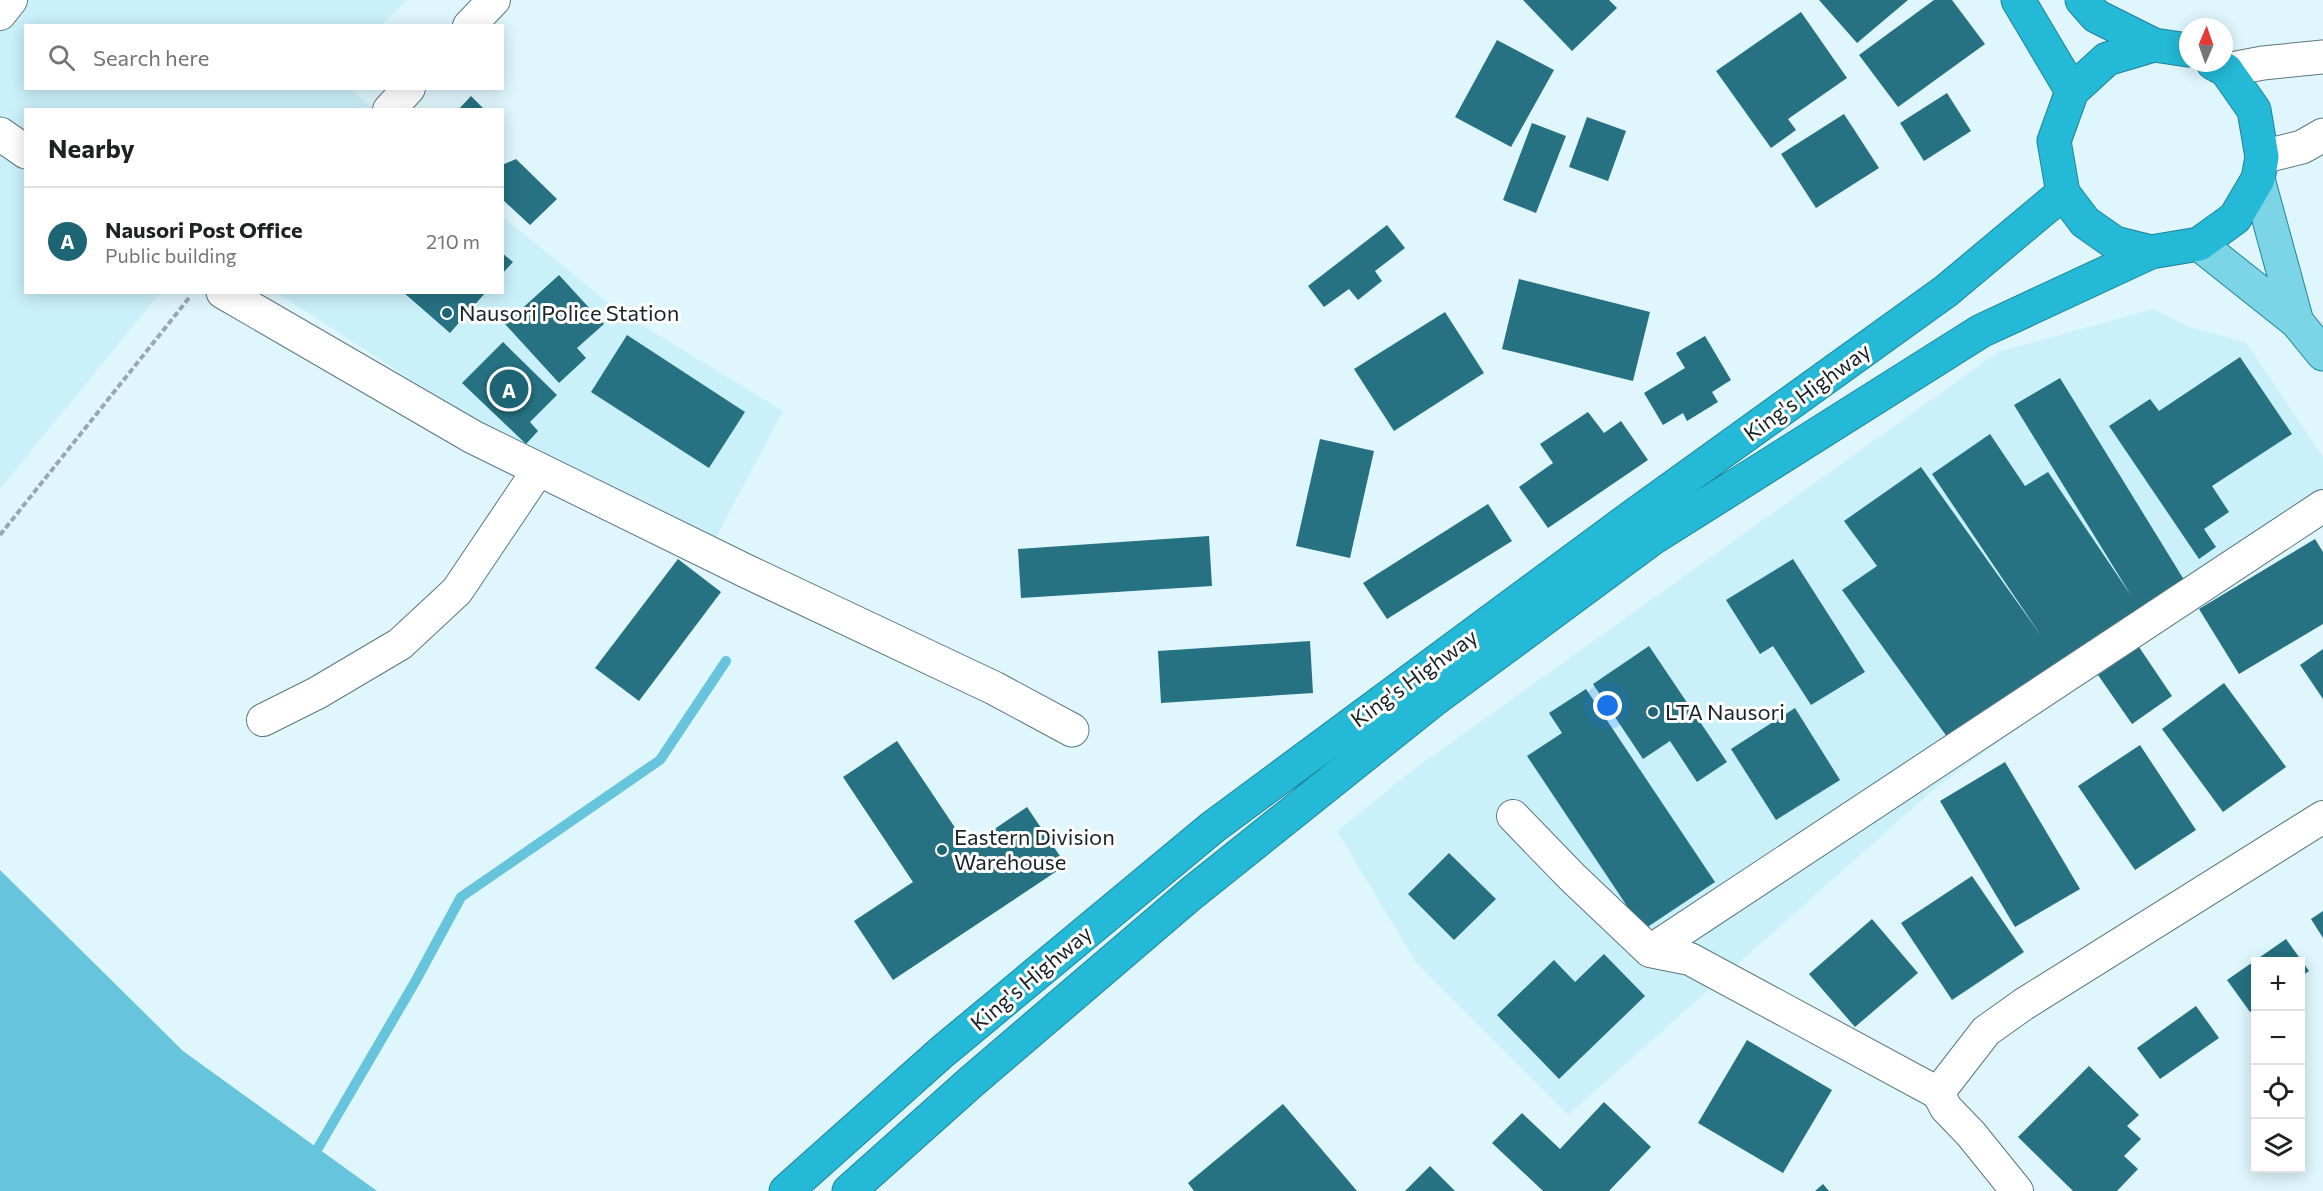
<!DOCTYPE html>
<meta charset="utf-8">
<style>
body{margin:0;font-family:Commissioner,sans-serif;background:#f6f6f6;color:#202124}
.controls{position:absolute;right:18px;bottom:18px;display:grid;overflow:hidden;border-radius:0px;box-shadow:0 3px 15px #0003}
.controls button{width:54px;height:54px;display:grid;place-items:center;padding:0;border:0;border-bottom:2px solid #e0e0e0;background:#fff;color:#202124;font:30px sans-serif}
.compass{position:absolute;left:2179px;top:18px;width:54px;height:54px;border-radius:50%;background:#fff;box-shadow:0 3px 15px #0003;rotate:2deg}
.you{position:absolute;left:1608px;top:706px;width:21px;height:21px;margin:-15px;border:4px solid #fff;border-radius:50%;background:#1a73e8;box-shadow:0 0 0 9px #1a73e833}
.badge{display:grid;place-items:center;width:39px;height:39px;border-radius:50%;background:#1d6474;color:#fff;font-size:20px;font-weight:700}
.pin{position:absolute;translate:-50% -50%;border:3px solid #fff;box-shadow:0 2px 6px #0006}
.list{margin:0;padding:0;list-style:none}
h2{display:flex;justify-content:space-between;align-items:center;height:78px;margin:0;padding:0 24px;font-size:26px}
h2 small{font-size:20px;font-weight:400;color:#757577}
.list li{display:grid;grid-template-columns:39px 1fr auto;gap:18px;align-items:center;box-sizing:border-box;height:108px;padding:0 24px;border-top:2px solid #e0e0e0}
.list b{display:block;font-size:22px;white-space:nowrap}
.list p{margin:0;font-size:20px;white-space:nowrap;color:#757577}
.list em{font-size:20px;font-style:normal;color:#757577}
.icon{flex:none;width:33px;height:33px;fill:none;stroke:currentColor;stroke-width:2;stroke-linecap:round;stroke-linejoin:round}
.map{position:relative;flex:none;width:2323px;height:1191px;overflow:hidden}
.search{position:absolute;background:#fff;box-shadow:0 3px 15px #0003;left:24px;top:24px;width:480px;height:66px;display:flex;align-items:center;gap:15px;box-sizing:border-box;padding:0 21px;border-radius:0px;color:#757577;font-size:22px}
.panel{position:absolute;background:#fff;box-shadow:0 3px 15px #0003;left:24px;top:108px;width:480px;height:186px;border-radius:0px}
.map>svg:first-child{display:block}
.built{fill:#caf0fa}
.water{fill:#66c4dc}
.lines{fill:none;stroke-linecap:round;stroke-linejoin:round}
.stream{stroke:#66c4dc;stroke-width:10}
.building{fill:#267182}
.street-casing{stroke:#5d777e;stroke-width:34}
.secondary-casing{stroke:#5d777e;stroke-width:35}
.primary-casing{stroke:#208499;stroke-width:35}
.highway-casing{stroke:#208499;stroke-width:35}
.path{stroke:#97a9af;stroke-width:4;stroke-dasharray:6 3;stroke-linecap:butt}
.street{stroke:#fff;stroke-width:32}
.secondary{stroke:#fff;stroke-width:33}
.primary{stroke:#7cd5e7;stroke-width:33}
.highway{stroke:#24b9d7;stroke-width:33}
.poi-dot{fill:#1d6474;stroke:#fff;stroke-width:2}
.labels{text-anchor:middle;stroke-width:6;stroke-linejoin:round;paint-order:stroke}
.poi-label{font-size:22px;fill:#192326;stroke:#fff;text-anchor:start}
.street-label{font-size:22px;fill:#192326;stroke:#fff}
</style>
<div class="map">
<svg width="2323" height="1191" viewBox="0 0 2323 1191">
<rect width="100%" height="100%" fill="#dff6fd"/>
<!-- built -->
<path class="built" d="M0,0H407L382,25L26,26V88L349,89L374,109L26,110V292L160,293L0,489Z
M503,217L616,309L783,411L714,541L520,450L277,293L502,292Z
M2153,309L2189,327L2246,342L2323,457V517L2148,632L1933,790L1568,1115L1417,964L1337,831L1409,773L1998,352Z"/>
<!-- water -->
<path class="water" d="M0,870L183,1051L377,1191H0Z"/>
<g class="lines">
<!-- stream -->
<path class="stream" d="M318,1148L415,982L461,897L660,760L726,661"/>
</g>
<!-- building -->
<path class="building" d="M1523,0H1609L1617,8L1572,51Z
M1819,0H1908L1857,43Z
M1934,0H1952L1985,44L1898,107L1859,55Z
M1801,12L1847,78L1788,119L1796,130L1771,148L1716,71Z
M1497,40L1554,70L1511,147L1455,117Z
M1947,93L1971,131L1924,161L1900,123Z
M471,96L485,110H458Z
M1844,114L1879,168L1816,208L1781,154Z
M1587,117L1626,131L1608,181L1569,167Z
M1532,123L1566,136L1536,213L1503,200Z
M516,159L557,199L530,225L502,199V165Z
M1387,225L1405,248L1375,271L1382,281L1358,300L1349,289L1324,307L1308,286Z
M502,253L513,262L502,274Z
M559,275L604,324L577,348L586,358L559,383L505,324Z
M1519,279L1650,312L1633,381L1502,349Z
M403,292H486L450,333Z
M1445,312L1484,373L1394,431L1354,369Z
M627,335L745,412L709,468L591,392Z
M1705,336L1731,380L1712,392L1718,402L1687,421L1683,413L1663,425L1644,393L1685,368L1676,353Z
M503,342L557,395L530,422L538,431L526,444L462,383Z
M2240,357L2292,434L2212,486L2229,512L2204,529L2216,547L2199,559L2109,426L2150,399L2159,411Z
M2060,378L2186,583L1950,741L1842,590L1877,566L1844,521L1921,467L2042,637L1932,474L1990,434L2025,486L2048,472L2132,597L2014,405Z
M1588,412L1604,433L1621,421L1648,460L1548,528L1519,487L1553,463L1540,444Z
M1320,439L1374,451L1350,558L1296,546Z
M1488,504L1512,541L1387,619L1363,583Z
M1209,536L1212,586L1021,598L1018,549Z
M2315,539L2323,552V624L2239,674L2199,609Z
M678,559L721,592L639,701L595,668Z
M1793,559L1865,672L1811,705L1773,646L1760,654L1726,600Z
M1310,641L1313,693L1161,703L1158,651Z
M1649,646L1727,762L1697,782L1670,741L1643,759L1593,684Z
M2139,647L2172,696L2132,724L2098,675Z
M2323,649V699L2300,665Z
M2224,683L2286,767L2223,812L2162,729Z
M1586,689L1715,882L1643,930L1527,756L1562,733L1549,713Z
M1795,708L1840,780L1776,820L1731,749Z
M897,741L968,847L1027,807L1066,865L893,980L854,921L913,882L843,777Z
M2140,745L2196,830L2135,870L2078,786Z
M2005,762L2080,889L2015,927L1940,801Z
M1449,853L1496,899L1454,940L1408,894Z
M1972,876L2024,952L1952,1000L1901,923Z
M2323,911V938L2311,919Z
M1872,919L1918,973L1855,1027L1809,974Z
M2286,939L2309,971L2300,977V962H2256V1008L2250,1012L2227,980Z
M1604,954L1645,996L1559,1079L1497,1015L1554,960L1575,982Z
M2196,1006L2219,1038L2160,1079L2137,1048Z
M1747,1040L1832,1090L1783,1173L1698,1123Z
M2089,1066L2139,1115L2127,1126L2141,1139L2124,1156L2138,1169L2117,1191H2073L2018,1137Z
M1604,1102L1651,1147L1609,1191H1543L1492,1143L1522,1113L1560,1149Z
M1283,1104L1357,1191H1194L1188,1183Z
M1430,1166L1455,1191H1405Z
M1823,1184L1829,1191H1815Z"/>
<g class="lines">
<!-- street casing -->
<g class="street-casing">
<path id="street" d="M0,14L11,0
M469,26L494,0
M389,110L409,88
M263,720L317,693L400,644L457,591L539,469
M1513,816L1572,877L1650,951L1690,959L1938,1093L1946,1108L1971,1134L2017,1191
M1650,951L2323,506
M1938,1093L1986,1031L2024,1004L2323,817"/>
</g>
<!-- secondary casing -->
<g class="secondary-casing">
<path id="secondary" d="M2226,70L2263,63L2323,57
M0,134L26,152
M2262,157L2302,147L2323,135
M223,292L473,437L748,572L994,688L1072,730"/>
</g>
<!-- primary casing -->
<g class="primary-casing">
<path id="primary" d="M2258,179L2297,322
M2199,244L2297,322L2323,354"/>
</g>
<!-- highway casing -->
<g class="highway-casing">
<path id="highway" d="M2018,0L2072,91
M2082,0L2096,16L2154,45
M2188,50L2154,45L2107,59L2072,91L2054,141L2063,193L2085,222L2115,243L2151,252L2199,244L2235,218L2258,179L2262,157L2254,110L2226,70L2213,63
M786,1191L942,1052L1213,827L1636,514L1946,291L2063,193
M849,1191L971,1082L1192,893L1432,701L1653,538L1981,331L2151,252"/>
</g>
<!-- path -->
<path class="path" d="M0,535L189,298"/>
<!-- street -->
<use href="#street" class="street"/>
<!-- secondary -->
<use href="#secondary" class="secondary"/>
<!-- primary -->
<use href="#primary" class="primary"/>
<!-- highway -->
<use href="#highway" class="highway"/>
</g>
<!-- markers -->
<g class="poi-dot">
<circle cx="447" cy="313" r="6"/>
<circle cx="1653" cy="712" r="6"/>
<circle cx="942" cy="850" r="6"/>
</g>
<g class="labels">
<!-- poi labels -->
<g class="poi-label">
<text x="459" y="321">Nausori Police Station</text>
<text x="1665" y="720">LTA Nausori</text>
<text x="954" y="845">Eastern Division<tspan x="954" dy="25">Warehouse</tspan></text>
</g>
<!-- street labels -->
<g class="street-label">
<text transform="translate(1807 392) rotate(-36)" y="8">King's Highway</text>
<text transform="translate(1414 678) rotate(-36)" y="8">King's Highway</text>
<text transform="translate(1031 978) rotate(-40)" y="8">King's Highway</text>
</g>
</g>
</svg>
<div class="controls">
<button>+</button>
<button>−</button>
<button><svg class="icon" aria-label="locate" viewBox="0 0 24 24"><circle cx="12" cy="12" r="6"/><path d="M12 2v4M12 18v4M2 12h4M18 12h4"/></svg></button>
<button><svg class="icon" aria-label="layers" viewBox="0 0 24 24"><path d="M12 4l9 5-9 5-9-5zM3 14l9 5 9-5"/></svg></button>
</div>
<svg class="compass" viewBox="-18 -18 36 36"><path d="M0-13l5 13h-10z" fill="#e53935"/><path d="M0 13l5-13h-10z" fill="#757577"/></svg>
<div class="you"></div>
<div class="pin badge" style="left:509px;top:389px">A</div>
<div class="search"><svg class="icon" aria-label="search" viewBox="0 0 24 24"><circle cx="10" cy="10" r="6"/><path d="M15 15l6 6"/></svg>Search here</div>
<section class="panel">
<h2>Nearby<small></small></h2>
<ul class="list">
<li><span class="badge">A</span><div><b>Nausori Post Office</b><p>Public building</p></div><em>210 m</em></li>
</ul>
</section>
</div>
